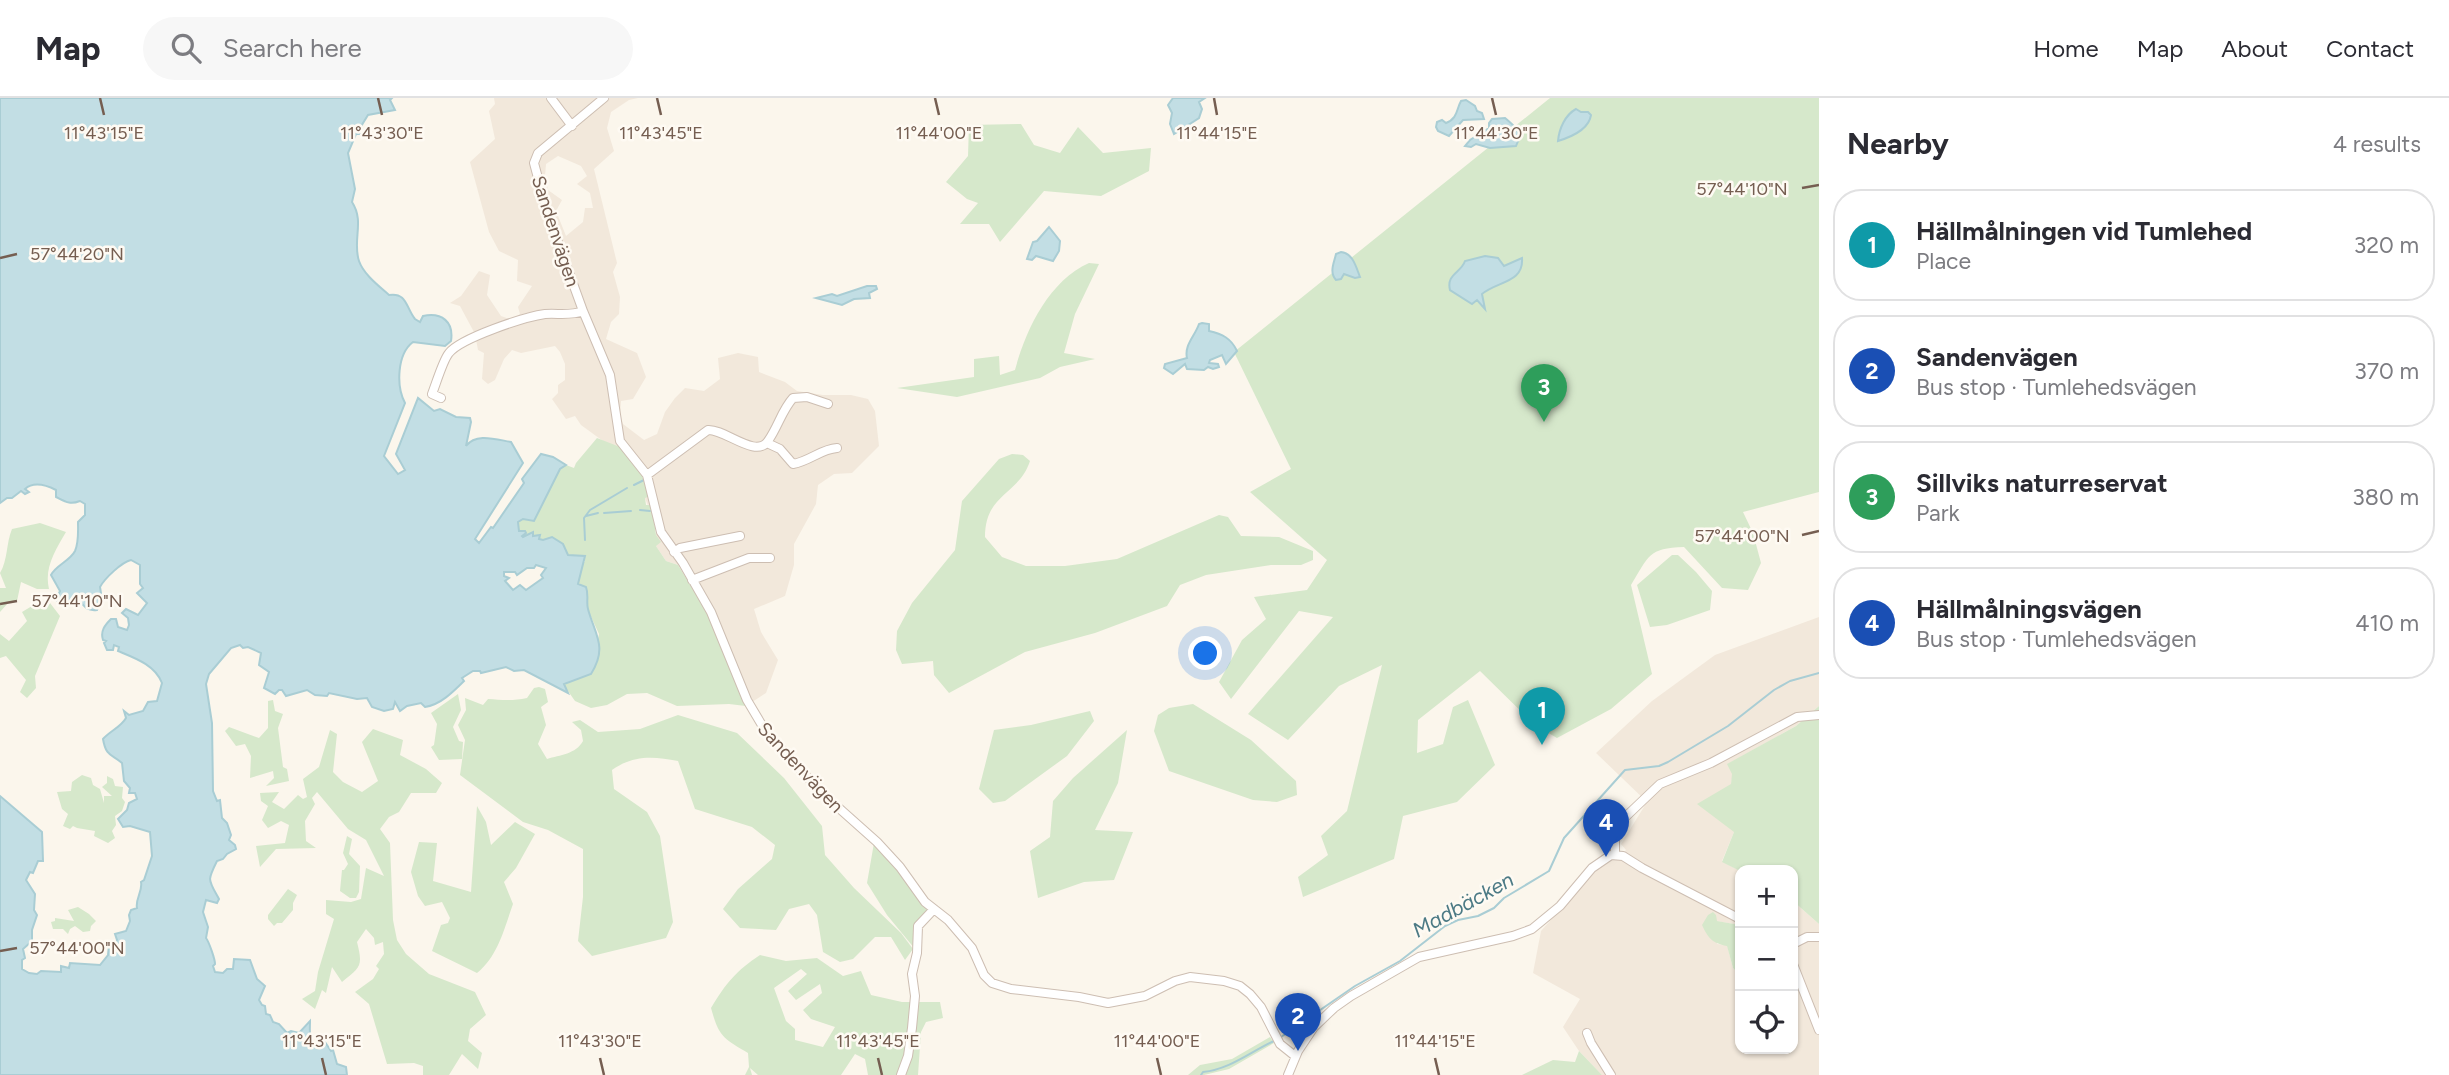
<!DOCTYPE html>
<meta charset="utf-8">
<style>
body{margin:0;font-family:Figtree,sans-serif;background:#f7f7f7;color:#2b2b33}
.controls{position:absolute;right:21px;bottom:21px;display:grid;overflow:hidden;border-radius:14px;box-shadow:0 2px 5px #0004}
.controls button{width:63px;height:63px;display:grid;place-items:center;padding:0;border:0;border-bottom:2px solid #e1e1e2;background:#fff;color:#2b2b33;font:35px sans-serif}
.you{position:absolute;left:1206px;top:556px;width:24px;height:24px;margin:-18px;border:5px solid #fff;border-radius:50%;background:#1a73e8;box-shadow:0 0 0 10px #1a73e833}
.badge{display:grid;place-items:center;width:46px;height:46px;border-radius:50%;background:#ea580c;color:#fff;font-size:23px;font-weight:700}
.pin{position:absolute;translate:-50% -58px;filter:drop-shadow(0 2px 4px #0008)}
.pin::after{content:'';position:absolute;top:37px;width:24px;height:21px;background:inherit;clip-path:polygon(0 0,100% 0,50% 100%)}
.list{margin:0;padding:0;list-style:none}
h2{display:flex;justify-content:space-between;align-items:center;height:91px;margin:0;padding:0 28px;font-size:30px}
h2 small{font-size:23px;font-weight:400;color:#7c7c81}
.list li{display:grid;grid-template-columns:46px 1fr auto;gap:21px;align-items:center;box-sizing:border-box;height:112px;margin:0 14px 14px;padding:0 14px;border:2px solid #e1e1e2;border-radius:28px}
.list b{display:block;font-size:26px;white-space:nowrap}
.list p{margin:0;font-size:23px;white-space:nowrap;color:#7c7c81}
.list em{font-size:23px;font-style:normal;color:#7c7c81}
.icon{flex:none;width:38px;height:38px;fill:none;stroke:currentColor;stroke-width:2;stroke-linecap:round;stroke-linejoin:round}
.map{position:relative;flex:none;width:1819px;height:977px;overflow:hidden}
header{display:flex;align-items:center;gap:42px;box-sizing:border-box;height:98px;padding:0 35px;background:#fff;border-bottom:2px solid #e1e1e2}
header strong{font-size:33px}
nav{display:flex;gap:38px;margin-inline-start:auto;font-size:24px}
.search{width:490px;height:63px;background:#f7f7f7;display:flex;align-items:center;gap:18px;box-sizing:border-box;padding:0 24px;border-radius:38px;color:#7c7c81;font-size:26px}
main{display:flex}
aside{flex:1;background:#fff}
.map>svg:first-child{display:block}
.residential{fill:#f2e8db;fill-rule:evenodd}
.green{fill:#d6e8cb;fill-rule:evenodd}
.water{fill:#c2dee4;stroke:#a9cdd4;stroke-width:2;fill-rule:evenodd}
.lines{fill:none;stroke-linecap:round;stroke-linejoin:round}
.stream{stroke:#a9cdd4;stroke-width:2}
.street-casing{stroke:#cdbeb2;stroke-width:10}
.street{stroke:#fff;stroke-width:8}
.ticks{fill:none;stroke:#755e51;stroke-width:2.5}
.labels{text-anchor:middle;stroke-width:5;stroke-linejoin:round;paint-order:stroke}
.street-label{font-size:19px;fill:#755e51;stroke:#fefaf3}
.water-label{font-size:21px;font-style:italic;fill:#4c7a85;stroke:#fefaf3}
.ticks-label{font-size:18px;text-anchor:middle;fill:#755e51;stroke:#fefaf3;stroke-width:5;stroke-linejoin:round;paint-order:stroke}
</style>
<header>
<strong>Map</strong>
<div class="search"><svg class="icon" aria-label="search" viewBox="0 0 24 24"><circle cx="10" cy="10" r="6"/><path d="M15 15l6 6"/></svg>Search here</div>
<nav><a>Home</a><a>Map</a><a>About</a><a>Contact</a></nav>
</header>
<main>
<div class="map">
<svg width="1819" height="977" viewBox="0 0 1819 977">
<rect width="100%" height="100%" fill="#fbf6ec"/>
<!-- residential -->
<path class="residential" d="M494,0H638L629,2L611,14L607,30L614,53L594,71L617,165L613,174L620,199L619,216L611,224L606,241L637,255L646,279L633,301L621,303L620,317L623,326L644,342L657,336L665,314L675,300L685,290L704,293L720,281L718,260L738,255L758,259L759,274L785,284L797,293L823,297H851L868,301L875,313L879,348L852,375L834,376L818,387L816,406L794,446V467L785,498L754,511L761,534L778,562L766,595L746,608L707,513L678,467L666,463L656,448V429L645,400L603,343L581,327L575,318L566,321L552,301L558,295V287L565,282V266L560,254L555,248L521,255L512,252L504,261L495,282L488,286L482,281L484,255L478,252L475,236L460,208L450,205L461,198L479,173L490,177L487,197L501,218L512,222L520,216L518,209L532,188L517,183L518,162L499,153L489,134L470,64L495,41L489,13L495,6ZM558,58L581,68L587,78L577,86L590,95L593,110H585L583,124L566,138L556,113L562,102L548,92L545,78L546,66Z
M1819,519V608L1796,628L1728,666L1733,676L1731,686L1734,734L1722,763L1740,773V827L1716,823L1717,846L1727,847L1733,870L1740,877V951H1793V803L1819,826V977H1602L1579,953L1563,929L1580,901L1533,875L1541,833L1599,768L1608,762L1619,761L1626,752L1621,746L1647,704L1596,655L1652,603L1715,557Z"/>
<!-- green -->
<path class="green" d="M1550,0H1819V394L1743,414L1753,435L1761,465L1748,492L1722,490L1684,449C1648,450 1649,458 1631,487L1652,576L1611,611L1557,640L1535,627L1480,573L1418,622L1417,655L1443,646L1453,609L1468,602L1495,667L1457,704L1403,718L1394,761L1303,799L1298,779L1328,757L1321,738L1347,713L1382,567L1339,588L1288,642L1248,616L1333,519L1299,513L1231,601L1219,584L1242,542L1266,521L1254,499L1307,492L1327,462L1250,394L1291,371L1234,254Z
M1021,26L1034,47L1060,55L1078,29L1103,55L1151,50L1149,73L1101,98L1044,93L1000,144L989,126H960L978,105L967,101L946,84L968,58L969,27Z
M1089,165L1099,166L1075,216L1064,255L1095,261L1060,269L1040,280L957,299L897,290L974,279V261L999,258L1000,277L1015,272C1026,231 1049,183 1089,165Z
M597,340L620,349L643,375L650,398L645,400L646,407H652L656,437L661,444L656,448L666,463L678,467L707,514L746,608L729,606L677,608L647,595L627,596L607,607L591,610L575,603L563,586L591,576L599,536L587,510L588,496L578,486L580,469L585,463C579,460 572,458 567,456C557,451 551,443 539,441L540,438L523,439L522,438L526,436L519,434L518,424L523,421L534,423L560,371L566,367L574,370L576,365Z
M1012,356L1023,357L1030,363C1019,397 985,395 985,439L1002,459L1026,468H1065L1117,461L1219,417L1228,419L1241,438L1279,439L1313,453V462L1301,467H1271L1206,477L1180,487L1167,508L1095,535L1025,554L949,595L934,577L933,563L902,566L896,552L897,533L912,505L955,452L962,403L999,361Z
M40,425L66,434C55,453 44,470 49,491H37L21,484L17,503L8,505L0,514V490H6L0,475C8,462 6,445 12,431Z
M1672,457H1678L1696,474L1712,493L1710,512L1667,527L1650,529L1637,487Z
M50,505L60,518L35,578L36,590L27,600L20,594L26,582L6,558L0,560V536L9,543L27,523L22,514L32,508L42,511Z
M539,589L545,591L548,604L541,609L546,627L538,646L547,661C560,657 576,656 583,643L581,632L572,624L580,622L598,634L640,631L678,617L737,635L784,680L822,728L825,757L854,790L901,835L913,851L905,862L891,839H875L853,861L840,864L823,854L817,817L809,806L789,811L776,832L740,830L723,811L738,791L772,761L775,747L752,729L695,711L678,663C653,658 633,657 612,672L614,691L647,714L660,738L673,824L666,840L592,858L578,843L583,799V751L548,732L523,724L460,677L465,642L458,627L466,612L465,600L483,607L488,601C502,602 513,603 527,600L534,590Z
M458,596L461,612L453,629L459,643L463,644L462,661L439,662L431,649L434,647L437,626L431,615Z
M273,602L275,613L283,616L278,630L283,669L287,671L289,683L266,688L274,680L273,673L250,680L251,658L245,646L236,648L225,633L229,629L259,640L268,630V603Z
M1193,606L1251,642L1296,683L1297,697L1277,704L1253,702L1169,673L1154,633L1158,617L1169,610Z
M1819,608V826L1793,803V772L1740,773L1722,764L1734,734L1697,706L1731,686L1732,676L1727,666L1796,628Z
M1090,613L1094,623L1067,658L1005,703L993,705L979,691L994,632L1031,627Z
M373,631L403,642L400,657L426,671L442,685L436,695H411L399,714L389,719L380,731L390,745L393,822L397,842L406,856L429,876L475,894L486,917L470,931L468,943L482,955L478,971L462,956L449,977H423V968L414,965L387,966L369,906L355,894L373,881L379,871L376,868L384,856L383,844L375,847L374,840L366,831L357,844C363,868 361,869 342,884L332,869L326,895L322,892L315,911L302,901L315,893L318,874L334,821L326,816V802L351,804L361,801L366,770L384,778L366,742L348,731L317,694L312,700L315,706L305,723L306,743L316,750L276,751L260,769L256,748L285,745L289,727L281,723L268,730L262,722L268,708L261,703L260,695L279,694L272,704L284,711L298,697L303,701L307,699L303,681L319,669L330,632L337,636L333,674L343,684L362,694L378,683L362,644Z
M1127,632L1118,685L1095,732L1133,734L1114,782L1084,784L1038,800L1030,753L1050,739L1053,703L1073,680Z
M82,677L91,680L93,687L100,691L104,705V698H112L102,689L107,685V678L113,681L115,688L123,689L122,700L125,704L122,713L115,718L116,727L112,733L115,740L108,745L94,738L95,733L77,730L73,728L70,731L63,728L68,716L62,711L57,694L71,693L72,684Z
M477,708L486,724L491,747L515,724L535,736L516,770L504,784L513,806C504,831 498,858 477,875L432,853L441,827L448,825L450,820L442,804L425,808L418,798L411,774L419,744L437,745L433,783L471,794Z
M347,738L352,741L349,756L360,768L359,794L356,800H350L340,793L342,772H344L348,766L343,755Z
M874,745L885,756L927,809L928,813L916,828L915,851L887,817L867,785Z
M288,791L297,797L293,805V812L282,825H277L274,828L268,821V817Z
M78,809L89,816L96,823L91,828L90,833L83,834L75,828L70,831L68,836L63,831H53L51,824L55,823V820L74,823L68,812Z
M1713,814L1716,817L1717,823L1740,827V877L1733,870L1727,848C1712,845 1708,840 1702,827L1708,817Z
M760,857L786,863L817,860L843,878L861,873L871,897L902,904H940L943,920L926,924L921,934L918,977H868L865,961L855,956L841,977H758L750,970L752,977H745L749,969L748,955C723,940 719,939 711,910C726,885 736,873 760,857ZM801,871L807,876L788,893L796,902L820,886L822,895L803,912L811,921L835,929L823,949L795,942V931L786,923L774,890Z
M1270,939L1274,945L1229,971L1204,977H1188L1200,967L1232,961Z
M1579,953L1602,977H1522L1553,962L1575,964Z"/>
<!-- water -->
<path class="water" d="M0,0H392L390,2L395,12L368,17L360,30V36H356L348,55L355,91L352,104C365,124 352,142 359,163C364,177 379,188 389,197C407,194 406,210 415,221L420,224L423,218C442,214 454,224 451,243L445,248L413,244C397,256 396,288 405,305L384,358L398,376L405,372L396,356L418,300L434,313L440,311L456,319L470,320L471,324L466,348C476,335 494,341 511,344L523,365L475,441L479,445L491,429L493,430L524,385L522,381L541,356L553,359L566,367L560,371L534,423L523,421L518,424L519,433H525L526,435L522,438L523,439L533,434V438L540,437L539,441L543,442L552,439L563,446L568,457L585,458L578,486L586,489C589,497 586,504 588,511C595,537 608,549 591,576L564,586L568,595L524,572L514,573L506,569L481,575L480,573H473L462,580L464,583C453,594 440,607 425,609L421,605L407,608L400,613L395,604L393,611L384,613L372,609L367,600L357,601L329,595L327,598L315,597L307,592L286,598L282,592H279L275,596L264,590L269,574L259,567L261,555L248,549L243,550L240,547L231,550L209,576L206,586L212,625L213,693L217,703L220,702L222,720L227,725L231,737L229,742L235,747L236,751L227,756L223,761L217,763C207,783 208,781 219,801L217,805L206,802L203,814L208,829L206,840C209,844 215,861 215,866L213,868L215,874L223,875L227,871H233L234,861L250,862L257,881L265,888L259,902L262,907L265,908L266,916L270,917L273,924L279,926L287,935L291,933L299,935L310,923C310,938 307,948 325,944L331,953L333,952L337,966L346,969L347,977H0V698L42,734L43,763H38L33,775L30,774L26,782L35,796L34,812L37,817L32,832V843L23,851L25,860L22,862V871L29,875L37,876L41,873L61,874V868L69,870L70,865L100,867L108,857L109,847H114L117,842L115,836L126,833L130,823L129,817L131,812L137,810C135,801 143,793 141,784L144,782L152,758L150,734L130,728L123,729L118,721L127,712L129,705L137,701L135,695H129L130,690L124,683L122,665C112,656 106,659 103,641C110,633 121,629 126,620L124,613L129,617L143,613L148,604L157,603L162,585C155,567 135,560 118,553L119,549L114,547L113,552H107L104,545L106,543L103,542C100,533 105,527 111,521H116L118,529L127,532L129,527L128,520L122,515L126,511L138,517L147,505L137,495L143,490L140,486V467L131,462C122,464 105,480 100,489L102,501L97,512C88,513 85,510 80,503L72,504L66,509L56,502L60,493L51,477C56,467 70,463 75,453C79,444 78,433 78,424L85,417V406L80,403C70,407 66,404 56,399V392C46,387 34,383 25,391L29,394L25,396L21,393L12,400H7L0,405ZM536,467L546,470L541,477L543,480L526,492L520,487L513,492L505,483L509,480L504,478V474H515L517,477L527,470H534Z
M1173,0H1205L1199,4L1202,11L1199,20L1174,36L1170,26L1172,15L1168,7Z
M1466,2L1475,8L1477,13L1482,15L1484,21L1463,22L1449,38L1438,33L1436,29L1437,24L1442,22L1446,25C1458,20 1456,12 1461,3Z
M1576,11L1581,14H1588L1591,17C1589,31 1571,39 1558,43C1559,31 1565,17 1576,11Z
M1505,20C1514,28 1524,34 1516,48L1490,50L1476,46L1471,49L1465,48L1470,42L1489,30V25L1492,21Z
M1049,129L1060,143L1059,153L1053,163L1036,158L1032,162L1027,161L1033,144L1037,143Z
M1341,154C1353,155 1356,169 1360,179L1355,180L1344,176L1341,181L1336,182C1329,174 1334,165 1336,156Z
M1485,158L1498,160L1504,168L1522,160C1524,185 1497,183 1482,196L1485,211L1477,202L1472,206L1450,192C1446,176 1461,175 1465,163Z
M867,188H876L877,191L869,195L870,200L854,201L842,207L816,200L832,196L837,198Z
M1202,225L1209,226V233C1222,236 1231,240 1237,253L1226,266L1222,257L1210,262L1209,265L1218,266L1219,269L1213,271L1208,269L1204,272L1187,271L1185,266L1173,276L1164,270L1165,266L1187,260C1184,247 1195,238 1199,226Z"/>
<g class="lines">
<!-- stream -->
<path class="stream" d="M634,387L644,382
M640,412L650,413
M604,415L631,413
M586,418L598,415
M585,442L584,420L590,412L627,390
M1281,939L1355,888L1400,863L1445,828L1458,822L1478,818L1494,810L1504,800L1549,773L1564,740L1625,672L1659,668L1668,664L1728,628L1774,592L1790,583L1819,575
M1201,977L1203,974C1231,971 1251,953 1276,942"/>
<!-- street casing -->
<g class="street-casing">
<path id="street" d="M551,0L572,28
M604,0L538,55L534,65L547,114L583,213L610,277L620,343L647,377L661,434L683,465L711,514L747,602L766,634L822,695L877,744L900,769L925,804L948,822L972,850L984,877L992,885L1011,891L1079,899L1108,905L1145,898L1175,883L1190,879L1224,883L1240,888L1250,896L1261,909L1280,946L1295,958
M441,300L432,296C436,286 443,262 449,255C461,240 524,219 545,216C558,215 571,218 583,213
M767,345L780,351L793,366C810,363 821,351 837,350
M647,377L708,332C725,331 756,361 768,343C778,329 782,312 793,300L807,299L828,306
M674,454L680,450L740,438
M692,482L749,460H770
M1615,756V736L1618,726L1660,686L1711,665L1797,619L1819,617
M1793,846L1807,839H1819
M1793,866L1819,932
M1587,935L1591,945L1611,977
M901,977L908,958L912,930L915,898L912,876L917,855L918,828L934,811
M1288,977L1298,953L1314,929L1334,910L1351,898L1419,859L1513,838L1532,831L1560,808L1592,770L1611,757L1623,758L1642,770L1740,821"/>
</g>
<!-- street -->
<use href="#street" class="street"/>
</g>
<!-- ticks -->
<path class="ticks" d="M100,0L104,17M378,0L382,17M657,0L661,17M935,0L939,17M1214,0L1217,17M1492,0L1496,17M1802,90L1819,87M0,160L17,156M1802,437L1819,433M0,506L17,503M0,853L17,850M322,960L326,977M600,960L604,977M878,960L882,977M1157,960L1161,977M1435,960L1439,977"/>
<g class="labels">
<!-- street labels -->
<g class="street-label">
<text transform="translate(556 133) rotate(72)" y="7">Sandenvägen</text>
<text transform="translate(801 669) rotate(47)" y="7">Sandenvägen</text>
</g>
<!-- water labels -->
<g class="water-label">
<text transform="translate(1463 807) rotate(-29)" y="7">Madbäcken</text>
</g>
</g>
<g class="ticks-label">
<text x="104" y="41">11°43'15"E</text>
<text x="382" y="41">11°43'30"E</text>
<text x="661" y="41">11°43'45"E</text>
<text x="939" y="41">11°44'00"E</text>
<text x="1217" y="41">11°44'15"E</text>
<text x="1496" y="41">11°44'30"E</text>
<text x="1742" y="97">57°44'10"N</text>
<text x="77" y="162">57°44'20"N</text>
<text x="1742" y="444">57°44'00"N</text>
<text x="77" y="509">57°44'10"N</text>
<text x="77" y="856">57°44'00"N</text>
<text x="322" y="949">11°43'15"E</text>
<text x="600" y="949">11°43'30"E</text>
<text x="878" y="949">11°43'45"E</text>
<text x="1157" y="949">11°44'00"E</text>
<text x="1435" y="949">11°44'15"E</text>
</g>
</svg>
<div class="controls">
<button>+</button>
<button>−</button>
<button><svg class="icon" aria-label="locate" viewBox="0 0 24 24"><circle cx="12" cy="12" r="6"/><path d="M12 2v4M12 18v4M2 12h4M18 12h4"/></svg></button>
</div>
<div class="you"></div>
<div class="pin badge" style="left:1542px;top:647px;background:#0f9aa8">1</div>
<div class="pin badge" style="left:1298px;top:953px;background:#1a4fb4">2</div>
<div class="pin badge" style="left:1544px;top:324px;background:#2e9e5b">3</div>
<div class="pin badge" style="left:1606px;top:759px;background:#1a4fb4">4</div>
</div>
<aside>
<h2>Nearby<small>4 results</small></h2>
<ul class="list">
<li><span class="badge" style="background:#0f9aa8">1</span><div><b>Hällmålningen vid Tumlehed</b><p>Place</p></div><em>320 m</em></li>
<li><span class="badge" style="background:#1a4fb4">2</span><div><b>Sandenvägen</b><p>Bus stop · Tumlehedsvägen</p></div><em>370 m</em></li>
<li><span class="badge" style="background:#2e9e5b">3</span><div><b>Sillviks naturreservat</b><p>Park</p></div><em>380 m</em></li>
<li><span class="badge" style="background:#1a4fb4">4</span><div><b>Hällmålningsvägen</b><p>Bus stop · Tumlehedsvägen</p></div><em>410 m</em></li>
</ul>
</aside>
</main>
